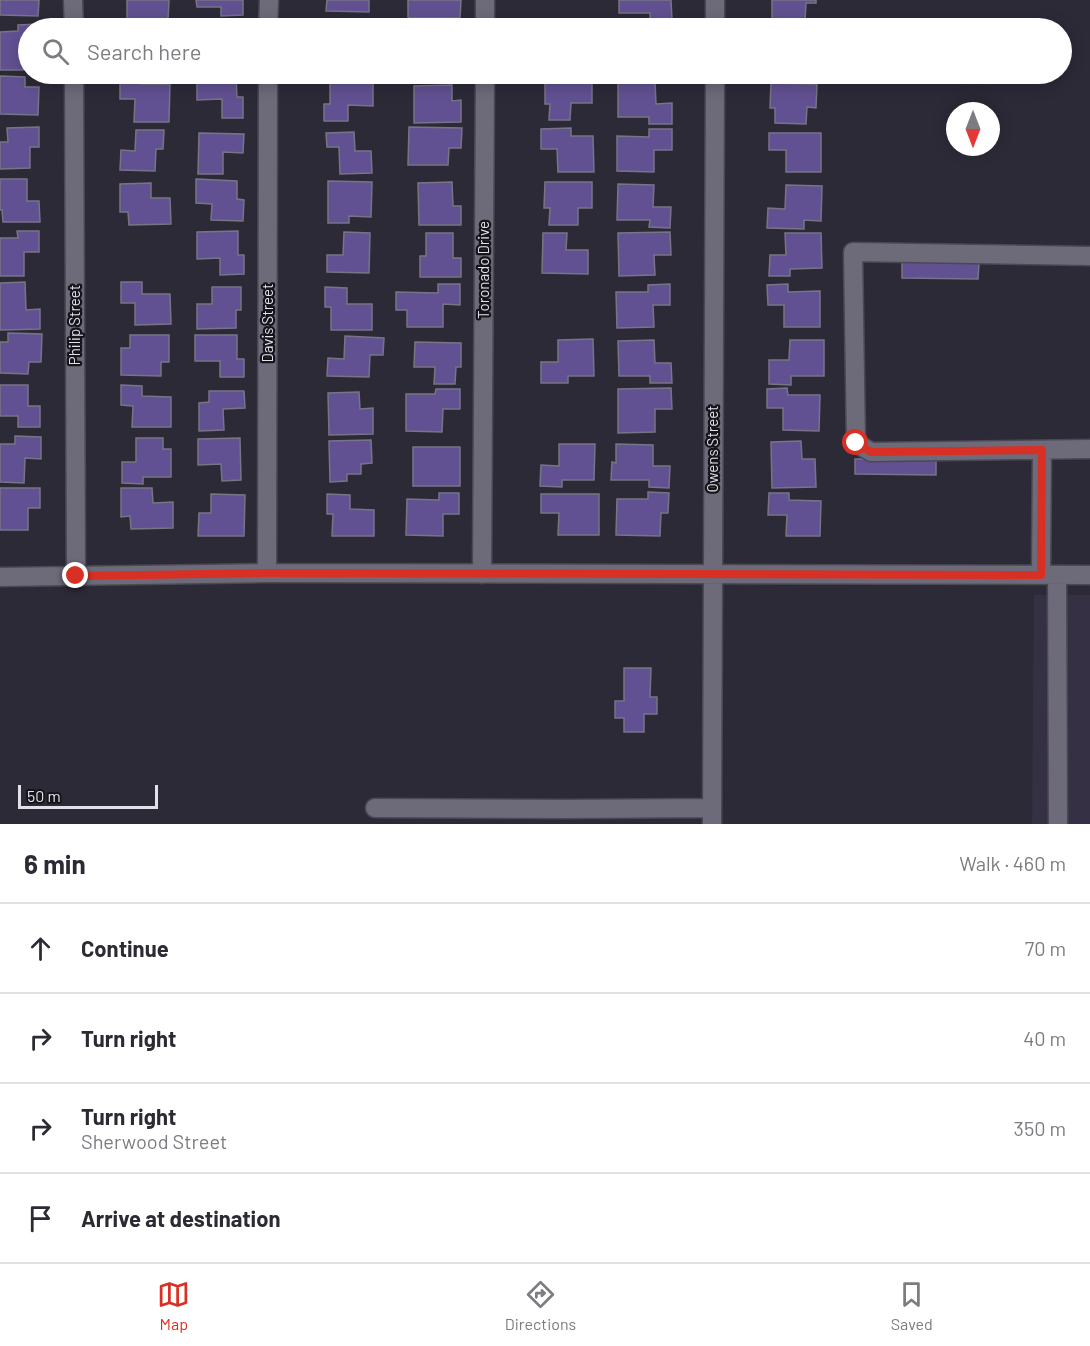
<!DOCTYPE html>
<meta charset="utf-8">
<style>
body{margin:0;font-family:Barlow,sans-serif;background:#f7f7f7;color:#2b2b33}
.compass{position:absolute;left:946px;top:102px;width:54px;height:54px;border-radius:50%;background:#fff;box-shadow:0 3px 15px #0003;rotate:180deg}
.scale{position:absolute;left:18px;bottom:15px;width:140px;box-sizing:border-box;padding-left:6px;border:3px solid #e2e0e9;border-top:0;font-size:16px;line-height:21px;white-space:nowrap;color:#e2e0e9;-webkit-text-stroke:4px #15141a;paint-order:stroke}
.stop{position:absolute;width:18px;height:18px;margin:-14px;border:4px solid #d93025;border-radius:50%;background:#fff}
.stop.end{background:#d93025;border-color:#fff;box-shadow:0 2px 6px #0008}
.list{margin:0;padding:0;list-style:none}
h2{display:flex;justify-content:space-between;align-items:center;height:78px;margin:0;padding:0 24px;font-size:26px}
h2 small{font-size:20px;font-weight:400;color:#7c7c81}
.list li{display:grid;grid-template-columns:39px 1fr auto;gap:18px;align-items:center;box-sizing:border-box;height:90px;padding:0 24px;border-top:2px solid #e1e1e2}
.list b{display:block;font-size:22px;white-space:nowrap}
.list p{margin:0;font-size:20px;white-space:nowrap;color:#7c7c81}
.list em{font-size:20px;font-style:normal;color:#7c7c81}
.icon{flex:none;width:33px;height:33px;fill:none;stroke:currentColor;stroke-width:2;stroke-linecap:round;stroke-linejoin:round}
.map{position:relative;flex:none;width:1090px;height:824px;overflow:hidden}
.search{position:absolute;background:#fff;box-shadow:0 3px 15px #0003;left:18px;right:18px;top:18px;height:66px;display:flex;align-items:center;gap:15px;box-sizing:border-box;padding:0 21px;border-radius:33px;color:#7c7c81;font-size:22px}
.sheet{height:438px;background:#fff}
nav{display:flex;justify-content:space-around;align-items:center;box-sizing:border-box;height:84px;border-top:2px solid #e1e1e2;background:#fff;font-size:16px;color:#7c7c81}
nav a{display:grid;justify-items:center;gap:3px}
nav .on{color:#d93025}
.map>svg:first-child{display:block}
.built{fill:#353044}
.building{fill:#625192;stroke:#777485;stroke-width:1.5}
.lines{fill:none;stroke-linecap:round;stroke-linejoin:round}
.minor-casing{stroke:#4a4854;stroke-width:21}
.minor{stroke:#6d6a7a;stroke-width:18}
.route{stroke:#d93025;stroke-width:8}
.labels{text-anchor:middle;stroke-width:4.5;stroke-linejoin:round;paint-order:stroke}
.street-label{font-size:15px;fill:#e2e0e9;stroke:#15141a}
</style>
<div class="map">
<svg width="1090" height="824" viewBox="0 0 1090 824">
<rect width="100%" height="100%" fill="#2d2a38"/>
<!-- built -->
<path class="built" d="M1034,595H1090V824H1032Z"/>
<!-- building -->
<path class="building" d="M0,0H39L38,16L0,15Z
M127,0H169L168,20L127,19Z
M196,0H243V15L221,16V7H197Z
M327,0H369V12L326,11Z
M408,0H461L460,18H408Z
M619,0H671L672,20H650V13H619Z
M772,0H816V3H806L805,21L772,20Z
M40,24V28H28V46H23V70H0V32L18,31V25Z
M128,25L170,26V28H128Z
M413,25L460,26V28H413Z
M0,76L25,77V87H39L38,115L0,114Z
M120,77H141V84H170L169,122H134L135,99H120Z
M197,77H236L237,97H243V118H222V99L197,100Z
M545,78L592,79V103H571L570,120H549L550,104H545Z
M330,80H373V106L348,105V121H324V104H330Z
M655,81L656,104L672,103V124H649V117H618V82Z
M771,83L817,84L816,108L807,107L806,124L775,123V108H770Z
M452,85V101L461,100V122L414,123V86Z
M39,127V147H30V168L0,169V142H8L7,128Z
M409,127L462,128L461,148H449L448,165H408Z
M571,128V136H593L594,172H558L557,149H541V129Z
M649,129H672V150H654V172L617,171V136L649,137Z
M136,130H164L163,149H156L155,171L120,170L121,150L135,151Z
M354,132L355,151H371L372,173L340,174L339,147H327L326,133Z
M199,133L244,134L243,153L223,152V174H198Z
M769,133H821V172H786V150H769Z
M0,179H27V201H39L40,222H3L2,210H0Z
M196,179L237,181V199L244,200L243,221L211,220L212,204L196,203Z
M328,181L372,182L371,217L349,216V223H328Z
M452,182L453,206H461V225H419L418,183Z
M545,182H592V208H578V225H549L550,208H544Z
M151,183V198H170L171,224L129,225L128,212H120V184Z
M618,184L654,185L653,207H671L670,228L649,227L650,220H617Z
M786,185L822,186L821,221L804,220V229L767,228L768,208L785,209Z
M17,231H39V252H24V276H0V238H18Z
M238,231V255H244V274L220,275V258L197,259V232Z
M344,232L370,233L369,273L327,272V255H343Z
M670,232L671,255H654L655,275L619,276L618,233Z
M426,233H453V258H461V277H420V256H426Z
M543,233H567L566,250H588V274L542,273Z
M785,233H821L822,268L790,269V276H769L770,255H786Z
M902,262L979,263L978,279L902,278Z
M25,282L26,310L40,309V329L0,330V283Z
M121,282H142V294H170L171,324L135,325V303H121Z
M438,284H460V305L443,304V327H407V310H396V292L438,293Z
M670,284V305H653L654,327L617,328L616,292H648V285Z
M788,284V292L820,291V327H784V305H768L767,285Z
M212,287H241V310H236V328L197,329V304H212Z
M325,287L347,288V304H372V330H331V307H325Z
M8,333L42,334L41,362H29L28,374L0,373V342H8Z
M130,335H169V362H161V376L121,375V348H130Z
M195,335H237V359H244V377H220V361H195Z
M345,336L384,338L383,355H370L369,377L327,376L328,358L344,359Z
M593,339L594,376H568V383H541V362H558V340Z
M654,340L655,363H671L672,383H650V376H619L618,341Z
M790,340H824V376H791V385L769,384V360H789Z
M415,342L461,343V367H456L455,384H434L435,367H414Z
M0,385H28V406H40V427H18V416H0Z
M121,385L142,386V396L171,397V427H132L133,406L121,405Z
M671,388L672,409H655V432L618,433V389Z
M787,388L788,395H820L819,431L783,430V408H767V389Z
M436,389H460V409H443L442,432L406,431V394H435Z
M209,391H244L245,408L223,409L224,430L199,431V403L209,402Z
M359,392L360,409L373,408V434L329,435L328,393Z
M15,436L41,437V459L25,458L24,483L0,482V444H15Z
M136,438H163V449H171V477H143V484L122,483V462H136Z
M240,438L241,480L222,481L221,464L198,465V439Z
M371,440L372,463L361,464V474H347V481L330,482L329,441Z
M801,441L802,459H815L816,487L772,488L771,442Z
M559,444H595L594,480H562V487L540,486L541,465L559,466Z
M616,444L653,445V466H670L669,488L649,487V480H611L612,462L616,463Z
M413,447H460V486H413Z
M855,459H936V475L855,474Z
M0,488H40V508H28V530H0Z
M121,488H152L153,503L173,502V528L131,529L130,516L121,517Z
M648,492L669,493L668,513H661L660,536L616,535L617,499H648Z
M439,493H459V514H443V536L406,535L407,499L439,500Z
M769,493H789V500L821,501L820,536H786L787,515H768Z
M211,494L245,495L244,536H198L199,513H211Z
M327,494L350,495V509L374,510V536H332L333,514H327Z
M541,494H599V535H558L559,513H541Z
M624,668H651L650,697H657V714H644V732H624V718H615V701H624Z"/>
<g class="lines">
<!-- minor casing -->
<g class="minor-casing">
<path id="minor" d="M73,0L74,28
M268,28L269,0
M485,28V0
M715,28V0
M74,74L76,576
M1090,256L853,252L856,443L871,452L1090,449
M267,573L268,74
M482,574L485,74
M1041,575L1042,450
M1057,575L1058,824
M0,577L267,573L1090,575
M375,808L565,809L712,808
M712,824L715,74"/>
</g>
<!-- minor -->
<use href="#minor" class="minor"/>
</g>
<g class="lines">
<!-- route -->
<path class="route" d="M76,576L267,573L1041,575L1042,450L871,452L856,443"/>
</g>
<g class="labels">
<!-- street labels -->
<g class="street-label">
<text transform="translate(484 270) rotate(-90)" y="5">Toronado Drive</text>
<text transform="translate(268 323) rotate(-90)" y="5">Davis Street</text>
<text transform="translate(75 325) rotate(-90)" y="5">Philip Street</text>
<text transform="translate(713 449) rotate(-90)" y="5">Owens Street</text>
</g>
</g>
</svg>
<svg class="compass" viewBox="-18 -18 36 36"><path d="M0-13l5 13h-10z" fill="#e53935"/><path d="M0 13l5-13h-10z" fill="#7c7c81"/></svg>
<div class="scale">50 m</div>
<div class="stop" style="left:856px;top:443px"></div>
<div class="stop end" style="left:76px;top:576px"></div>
<div class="search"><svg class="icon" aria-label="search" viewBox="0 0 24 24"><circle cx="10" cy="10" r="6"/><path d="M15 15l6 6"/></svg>Search here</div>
</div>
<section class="sheet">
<h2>6 min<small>Walk · 460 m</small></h2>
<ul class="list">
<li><svg class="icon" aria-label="ahead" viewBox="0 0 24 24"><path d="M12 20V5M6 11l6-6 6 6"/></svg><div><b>Continue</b></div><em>70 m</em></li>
<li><svg class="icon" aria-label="right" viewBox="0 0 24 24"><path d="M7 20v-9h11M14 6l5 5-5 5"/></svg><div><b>Turn right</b></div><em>40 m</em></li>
<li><svg class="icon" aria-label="right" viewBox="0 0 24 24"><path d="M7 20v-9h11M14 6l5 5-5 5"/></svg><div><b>Turn right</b><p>Sherwood Street</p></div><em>350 m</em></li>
<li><svg class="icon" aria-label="arrive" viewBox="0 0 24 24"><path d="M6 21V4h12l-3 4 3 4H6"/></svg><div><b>Arrive at destination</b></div></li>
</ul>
</section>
<nav>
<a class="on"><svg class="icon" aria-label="map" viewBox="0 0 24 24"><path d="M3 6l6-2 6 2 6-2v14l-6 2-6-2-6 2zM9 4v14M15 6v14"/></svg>Map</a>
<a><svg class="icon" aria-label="directions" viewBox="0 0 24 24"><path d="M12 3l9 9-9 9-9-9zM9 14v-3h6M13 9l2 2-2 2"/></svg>Directions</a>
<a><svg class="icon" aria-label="saved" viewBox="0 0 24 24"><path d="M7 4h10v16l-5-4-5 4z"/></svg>Saved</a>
</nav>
